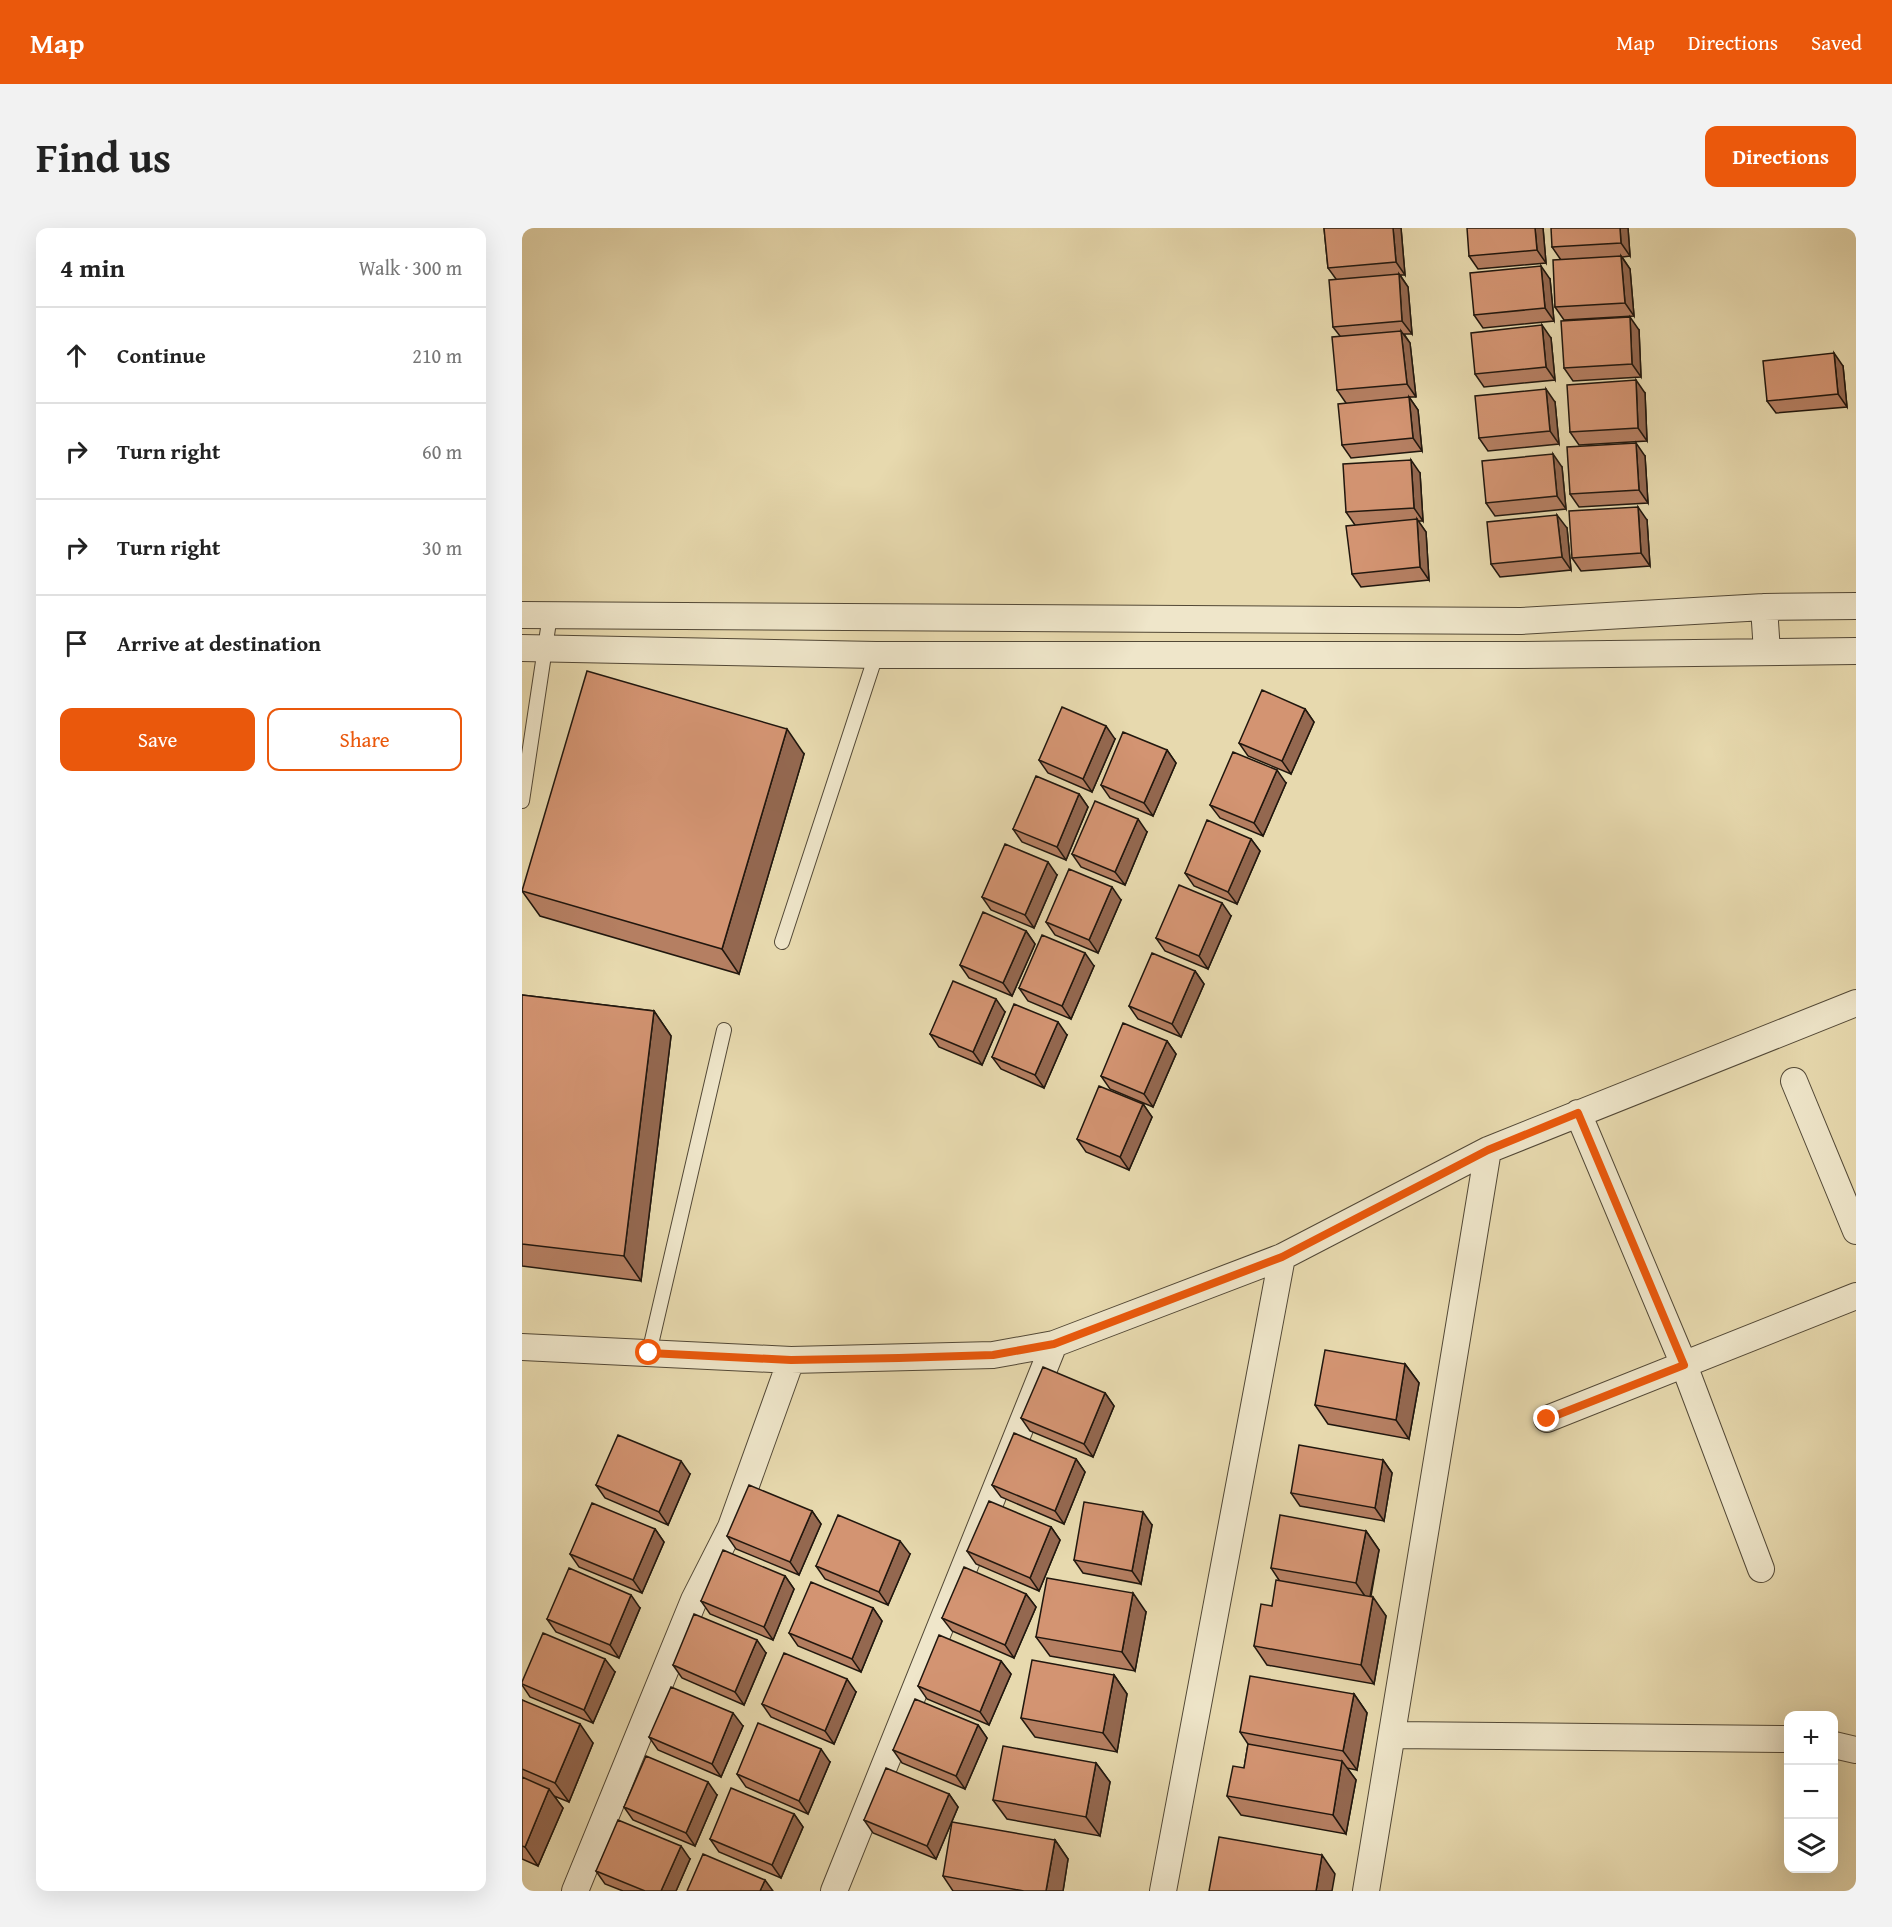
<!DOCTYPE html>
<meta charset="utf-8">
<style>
body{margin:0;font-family:"Gentium Book Plus",serif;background:#f2f2f2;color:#222}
.controls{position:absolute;right:18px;bottom:18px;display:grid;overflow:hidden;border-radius:12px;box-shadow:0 6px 24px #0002}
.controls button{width:54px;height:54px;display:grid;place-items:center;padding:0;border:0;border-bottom:2px solid #e0e0e0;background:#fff;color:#222;font:30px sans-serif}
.stop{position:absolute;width:18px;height:18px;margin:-14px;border:4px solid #ea580c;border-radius:50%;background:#fff}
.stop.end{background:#ea580c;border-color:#fff;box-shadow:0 2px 6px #0008}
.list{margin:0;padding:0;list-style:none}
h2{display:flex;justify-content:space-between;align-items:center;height:78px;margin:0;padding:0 24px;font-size:26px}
h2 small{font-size:20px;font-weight:400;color:#767676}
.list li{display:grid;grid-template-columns:39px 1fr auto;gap:18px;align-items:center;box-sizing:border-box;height:96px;padding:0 24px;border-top:2px solid #e0e0e0}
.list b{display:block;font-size:22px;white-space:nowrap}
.list em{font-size:20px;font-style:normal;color:#767676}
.actions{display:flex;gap:12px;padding:18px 24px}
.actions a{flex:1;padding:14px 0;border:2px solid #ea580c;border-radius:12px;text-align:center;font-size:21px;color:#ea580c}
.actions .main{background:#ea580c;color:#fff}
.icon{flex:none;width:33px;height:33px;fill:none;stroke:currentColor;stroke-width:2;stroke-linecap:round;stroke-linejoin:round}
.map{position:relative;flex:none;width:1334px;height:1663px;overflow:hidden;border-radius:12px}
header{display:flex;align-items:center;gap:36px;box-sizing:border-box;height:84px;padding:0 30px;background:#ea580c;color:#fff}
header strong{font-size:28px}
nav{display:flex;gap:33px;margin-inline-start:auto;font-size:21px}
.intro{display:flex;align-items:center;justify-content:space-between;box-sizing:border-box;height:144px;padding:0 36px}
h1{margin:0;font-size:42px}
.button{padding:15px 27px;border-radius:12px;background:#ea580c;color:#fff;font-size:21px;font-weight:700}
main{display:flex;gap:36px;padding:0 36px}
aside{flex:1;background:#fff;border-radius:12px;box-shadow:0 6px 24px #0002}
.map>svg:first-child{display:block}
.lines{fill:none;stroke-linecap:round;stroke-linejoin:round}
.lane-casing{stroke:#524836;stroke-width:16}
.street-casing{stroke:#524836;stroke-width:28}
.lane{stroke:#efe6ca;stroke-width:14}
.street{stroke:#efe6ca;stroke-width:26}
.wall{fill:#b57f62;stroke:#21170e;stroke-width:1.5}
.shaded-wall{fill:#946850;stroke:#21170e;stroke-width:1.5}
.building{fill:#d39472;stroke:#21170e;stroke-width:1.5}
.route{stroke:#ea580c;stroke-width:8}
</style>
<header>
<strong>Map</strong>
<nav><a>Map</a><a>Directions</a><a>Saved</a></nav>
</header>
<div class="intro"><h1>Find us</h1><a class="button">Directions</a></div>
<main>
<aside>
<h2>4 min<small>Walk · 300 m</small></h2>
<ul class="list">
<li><svg class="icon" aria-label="ahead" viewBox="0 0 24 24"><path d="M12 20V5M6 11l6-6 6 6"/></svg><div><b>Continue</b></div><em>210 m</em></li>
<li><svg class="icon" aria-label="right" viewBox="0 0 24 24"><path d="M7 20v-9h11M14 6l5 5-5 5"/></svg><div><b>Turn right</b></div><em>60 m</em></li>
<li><svg class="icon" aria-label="right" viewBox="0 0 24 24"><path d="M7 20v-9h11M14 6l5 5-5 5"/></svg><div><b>Turn right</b></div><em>30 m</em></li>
<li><svg class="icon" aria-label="arrive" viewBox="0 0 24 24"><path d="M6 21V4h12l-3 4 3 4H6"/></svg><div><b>Arrive at destination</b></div></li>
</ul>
<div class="actions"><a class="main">Save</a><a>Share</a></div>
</aside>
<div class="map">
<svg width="1334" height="1663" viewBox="0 0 1334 1663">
<rect width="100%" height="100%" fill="#e7d9ae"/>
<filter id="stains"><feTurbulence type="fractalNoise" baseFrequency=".00333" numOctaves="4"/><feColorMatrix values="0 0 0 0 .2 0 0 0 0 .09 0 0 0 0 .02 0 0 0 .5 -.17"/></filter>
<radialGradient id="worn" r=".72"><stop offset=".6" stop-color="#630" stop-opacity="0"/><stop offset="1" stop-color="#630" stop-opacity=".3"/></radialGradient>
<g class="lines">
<!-- lane casing -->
<g class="lane-casing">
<path id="lane" d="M0,573L28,387
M260,714L354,427
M127,1125L202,802"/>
</g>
<!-- street casing -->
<g class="street-casing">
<path id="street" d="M1242,379L1245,424
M0,387L999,393L1242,379L1334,378
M0,420L354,427H1000L1334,423
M1272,853L1334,1003
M1056,885L1162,1137L1239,1341
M0,1119L269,1132L471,1127L532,1116L760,1029L966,922L1334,775
M1025,1191L1334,1068
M870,1507L1266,1511
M1312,1517L1334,1522
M53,1663L172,1372L209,1299L269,1132
M312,1663L532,1116
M641,1663L760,1029
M844,1663L966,922"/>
</g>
<!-- lane -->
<use href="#lane" class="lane"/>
<!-- street -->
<use href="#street" class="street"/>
</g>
<!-- wall -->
<path class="wall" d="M802,0H879L883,47H878L886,59L890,106H882L888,115L894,169H887L896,182L900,223L829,230L820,217L824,175L815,162L818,108L811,99L814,51L806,40Z
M1021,0L1024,35L956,41L947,28Z
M1106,0L1108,28L1100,29L1108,41L1112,88L1042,92L1033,79L1039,32L1030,19Z
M1028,51L1032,93L961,100L952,87Z
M1117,102L1119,149L1051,153L1042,140Z
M1029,110L1033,152L962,159L953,146Z
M1321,138L1325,179L1254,185L1245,173Z
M1123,165L1125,213L1057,217L1048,204Z
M1033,174L1037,216L966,223L957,210Z
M1123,228L1126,275L1057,279L1048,266Z
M1040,239L1044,281L973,288L964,275Z
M898,245L901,293H896L904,304L907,352L839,359L830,346L833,297L824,284Z
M1125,292L1128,338L1059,343L1050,330Z
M1045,300L1049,342L978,349L969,336Z
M783,481L792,494L769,546L726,528L717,515Z
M593,511L570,564L526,545L517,532Z
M645,522L654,535L631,588L588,570L579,557Z
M282,526L217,746L18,688L0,663Z
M764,555L741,608L698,590L688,577Z
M557,566L566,579L544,632L500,614L491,601Z
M625,604L603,657L559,639L550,626Z
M729,611L738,623L715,676L672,658L663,645Z
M535,647L512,700L469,682L460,669Z
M599,672L576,725L533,707L524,694Z
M709,688L686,741L643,723L634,710Z
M504,703L513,716L490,768L447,750L438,737Z
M572,738L549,791L506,773L497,760Z
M673,743L682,756L659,809L616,791L607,778Z
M0,767L132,783L149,808L119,1053L0,1038Z
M483,784L460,837L417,819L408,806Z
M545,807L522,860L479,841L470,829Z
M645,813L654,826L631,879L588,861L579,848Z
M621,876L630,889L607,942L564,924L555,911Z
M883,1136L897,1155L887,1211L806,1196L793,1177Z
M583,1165L592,1178L571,1229L508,1203L499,1190Z
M554,1231L563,1244L542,1296L479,1269L470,1257Z
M861,1232L870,1245L862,1293L778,1278L769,1265Z
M168,1246L146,1297L83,1270L74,1257Z
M290,1283L299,1296L277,1347L214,1321L205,1308Z
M630,1297L619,1356L561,1345L552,1332Z
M529,1299L538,1312L517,1363L454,1336L445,1323Z
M133,1301L142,1314L120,1365L57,1339L48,1326Z
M844,1303L857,1322L849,1368L864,1388L852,1456L745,1437L732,1418L750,1378L757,1352L749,1340Z
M388,1326L366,1377L303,1351L294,1338Z
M263,1348L272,1361L251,1412L188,1386L179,1373Z
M504,1366L514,1379L492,1430L430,1403L420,1390Z
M118,1380L97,1430L34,1404L25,1391Z
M351,1380L360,1393L339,1444L276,1418L267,1405Z
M624,1384L613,1443L528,1428L514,1409Z
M244,1425L222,1477L160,1450L151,1437Z
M479,1433L489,1446L467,1497L405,1471L396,1458Z
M93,1444L71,1495L8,1469L0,1457V1454Z
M592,1447L605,1466L595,1524L513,1509L499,1490Z
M334,1464L312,1516L249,1489L240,1476Z
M832,1466L845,1485L835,1542L825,1540L834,1552L824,1606L719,1587L705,1568L722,1540L726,1516L718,1504Z
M0,1472L71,1515L47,1574L32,1568L41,1580L16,1638L0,1631Z
M456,1497L465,1510L443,1561L380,1535L371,1522Z
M221,1498L199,1549L136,1522L127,1509Z
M308,1534L286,1586L224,1559L215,1546Z
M574,1535L588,1554L578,1608L485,1591L471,1572Z
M427,1566L436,1579L414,1631L351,1605L342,1592Z
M195,1567L173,1618L111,1592L102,1579Z
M272,1586L281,1599L259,1650L197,1624L188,1611Z
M533,1612L546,1631L541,1663H431L421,1648Z
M168,1631L154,1663H101L83,1656L74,1643Z"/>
<!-- shaded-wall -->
<path class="shaded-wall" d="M871,0H879L883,47L874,34Z
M1013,0H1021L1024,35L1015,22Z
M1098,0H1106L1108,28L1099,15Z
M1099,28L1108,41L1112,88L1103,75Z
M1019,38L1028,51L1032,93L1023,80Z
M877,46L886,59L890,106L880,93Z
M1108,89L1117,102L1119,149L1110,136Z
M1020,97L1029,110L1033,152L1024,139Z
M879,103L888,115L894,169L885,156Z
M1312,125L1321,138L1325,179L1316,166Z
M1114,152L1123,165L1125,213L1116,200Z
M1024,161L1033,174L1037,216L1028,203Z
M887,169L896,182L900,223L891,210Z
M1114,215L1123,228L1126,275L1117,262Z
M1031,226L1040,239L1044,281L1035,268Z
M889,232L898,245L901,293L892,280Z
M1116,279L1125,292L1128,338L1119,325Z
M1035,287L1045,300L1049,342L1040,329Z
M895,291L904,304L907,352L898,339Z
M783,481L792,494L769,546L760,533Z
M584,498L593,511L570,564L561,551Z
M265,501L282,526L217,746L200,721Z
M645,522L654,535L631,588L622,575Z
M755,542L764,555L741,608L732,595Z
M557,566L566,579L544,632L535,619Z
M616,591L625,604L603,657L593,644Z
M729,611L738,623L715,676L706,664Z
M526,634L535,647L512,700L503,687Z
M590,659L599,672L576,725L567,712Z
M700,675L709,688L686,741L677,728Z
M504,703L513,716L490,768L481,755Z
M563,725L572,738L549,791L540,778Z
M673,743L682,756L659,809L650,796Z
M474,771L483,784L460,837L451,824Z
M132,783L149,808L119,1053L102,1028Z
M536,794L545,807L522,860L513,847Z
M645,813L654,826L631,879L622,866Z
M621,876L630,889L607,942L598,929Z
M883,1136L897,1155L887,1211L874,1192Z
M583,1165L592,1178L571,1229L562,1216Z
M554,1231L563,1244L542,1296L533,1283Z
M861,1232L870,1245L862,1293L853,1280Z
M159,1233L168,1246L146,1297L137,1284Z
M290,1283L299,1296L277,1347L268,1334Z
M621,1284L630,1297L619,1356L610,1343Z
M529,1299L538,1312L517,1363L508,1350Z
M133,1301L142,1314L120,1365L111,1352Z
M844,1303L857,1322L847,1374L834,1355Z
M378,1313L388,1326L366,1377L357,1364Z
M263,1348L272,1361L251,1412L242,1399Z
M611,1365L624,1384L613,1443L600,1424Z
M504,1366L514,1379L492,1430L483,1417Z
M109,1367L118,1380L97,1430L88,1417Z
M851,1369L864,1388L852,1456L839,1437Z
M351,1380L360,1393L339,1444L330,1431Z
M235,1412L244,1425L222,1477L213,1464Z
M83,1431L93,1444L71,1495L62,1482Z
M479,1433L489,1446L467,1497L458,1484Z
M592,1447L605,1466L595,1524L581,1505Z
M325,1451L334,1464L312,1516L303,1503Z
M832,1466L845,1485L835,1542L821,1523Z
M211,1485L221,1498L199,1549L190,1536Z
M58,1496L71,1515L47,1574L33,1555Z
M456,1497L465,1510L443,1561L434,1548Z
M299,1521L308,1534L286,1586L277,1573Z
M820,1533L834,1552L824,1606L811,1587Z
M574,1535L588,1554L578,1608L564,1589Z
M186,1554L195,1567L173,1618L164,1605Z
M27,1561L41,1580L16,1638L3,1619Z
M427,1566L436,1579L414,1631L405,1618Z
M272,1586L281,1599L259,1650L250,1637Z
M533,1612L546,1631L541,1663H524Z
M159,1618L168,1631L154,1663H139Z
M800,1627L813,1646L810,1663H794Z
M243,1652L251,1663H238Z"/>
<!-- building -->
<path class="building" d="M802,0H871L874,34L806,40Z
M945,0H1013L1015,22L947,28Z
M1029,0H1098L1099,15L1030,19Z
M1099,28L1103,75L1033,79L1031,32Z
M1019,38L1023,80L952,87L948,45Z
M877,46L880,93L811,99L807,52Z
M1108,89L1110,136L1042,140L1039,93Z
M1020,97L1024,139L953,146L949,105Z
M879,103L885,156L815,162L810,109Z
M1312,125L1316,166L1245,173L1241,133Z
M1114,152L1116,200L1048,204L1045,157Z
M1024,161L1028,203L957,210L953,168Z
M887,169L891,210L820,217L816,176Z
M1114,215L1117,262L1048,266L1045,219Z
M1031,226L1035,268L964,275L960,233Z
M889,232L892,280L824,284L821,236Z
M1116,279L1119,325L1050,330L1047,283Z
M1035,287L1040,329L969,336L965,294Z
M895,291L898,339L830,346L824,298Z
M65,443L265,501L200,721L0,663Z
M740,462L783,481L760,533L717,515Z
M540,479L584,498L561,551L517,532Z
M601,504L645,522L622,575L579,557Z
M711,524L755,542L732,595L688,577Z
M514,548L557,566L535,619L491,601Z
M573,573L616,591L593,644L550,626Z
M685,592L729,611L706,664L663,645Z
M483,616L526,634L503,687L460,669Z
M547,641L590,659L567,712L524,694Z
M657,657L700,675L677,728L634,710Z
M461,684L504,703L481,755L438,737Z
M520,707L563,725L540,778L497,760Z
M630,725L673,743L650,796L607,778Z
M431,753L474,771L451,824L408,806Z
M0,767L132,783L102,1028L0,1016Z
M492,776L536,794L513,847L470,829Z
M601,795L645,813L622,866L579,848Z
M577,858L621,876L598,929L555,911Z
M803,1122L883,1136L874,1192L793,1177Z
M521,1139L583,1165L562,1216L499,1190Z
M492,1205L554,1231L533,1283L470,1257Z
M96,1207L159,1233L137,1284L74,1257Z
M777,1217L861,1232L853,1280L769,1265Z
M227,1257L290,1283L268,1334L205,1308Z
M467,1273L529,1299L508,1350L445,1323Z
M562,1274L621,1284L610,1343L552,1332Z
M70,1275L133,1301L111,1352L48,1326Z
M316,1287L378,1313L357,1364L294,1338Z
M758,1287L844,1303L834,1355L749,1340Z
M201,1322L263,1348L242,1399L179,1373Z
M442,1339L504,1366L483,1417L420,1390Z
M47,1340L109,1367L88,1417L25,1391Z
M525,1350L611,1365L600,1424L514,1409Z
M754,1352L851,1369L839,1437L732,1418L739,1376L750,1378Z
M289,1354L351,1380L330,1431L267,1405Z
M172,1386L235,1412L213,1464L151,1437Z
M21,1405L83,1431L62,1482L0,1456V1454Z
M417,1407L479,1433L458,1484L396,1458Z
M262,1425L325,1451L303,1503L240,1476Z
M510,1432L592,1447L581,1505L499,1490Z
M728,1448L832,1466L821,1523L718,1504Z
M149,1459L211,1485L190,1536L127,1509Z
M393,1471L456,1497L434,1548L371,1522Z
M0,1472L58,1496L33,1555L0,1541Z
M236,1495L299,1521L277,1573L215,1546Z
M726,1516L820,1533L811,1587L705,1568L711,1538L722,1540Z
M481,1518L574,1535L564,1589L471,1572Z
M124,1528L186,1554L164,1605L102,1579Z
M364,1540L427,1566L405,1618L342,1592Z
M0,1549L27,1561L3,1619L0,1618Z
M209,1560L272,1586L250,1637L188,1611Z
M96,1592L159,1618L139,1663H123L74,1643Z
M430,1594L533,1612L524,1663H502L421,1648Z
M697,1609L800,1627L794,1663H687Z
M181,1626L243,1652L238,1663H165Z"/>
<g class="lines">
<!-- route -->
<path class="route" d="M127,1125L269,1132L377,1130L471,1127L532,1116L760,1029L966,922L1056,885L1162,1137L1025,1191"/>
</g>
<rect width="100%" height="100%" filter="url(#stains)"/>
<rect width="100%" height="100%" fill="url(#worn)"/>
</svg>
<div class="controls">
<button>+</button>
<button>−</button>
<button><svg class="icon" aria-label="layers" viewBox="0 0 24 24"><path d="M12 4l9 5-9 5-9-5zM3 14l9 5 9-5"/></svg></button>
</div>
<div class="stop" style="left:127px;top:1125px"></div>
<div class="stop end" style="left:1025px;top:1191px"></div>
</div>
</main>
